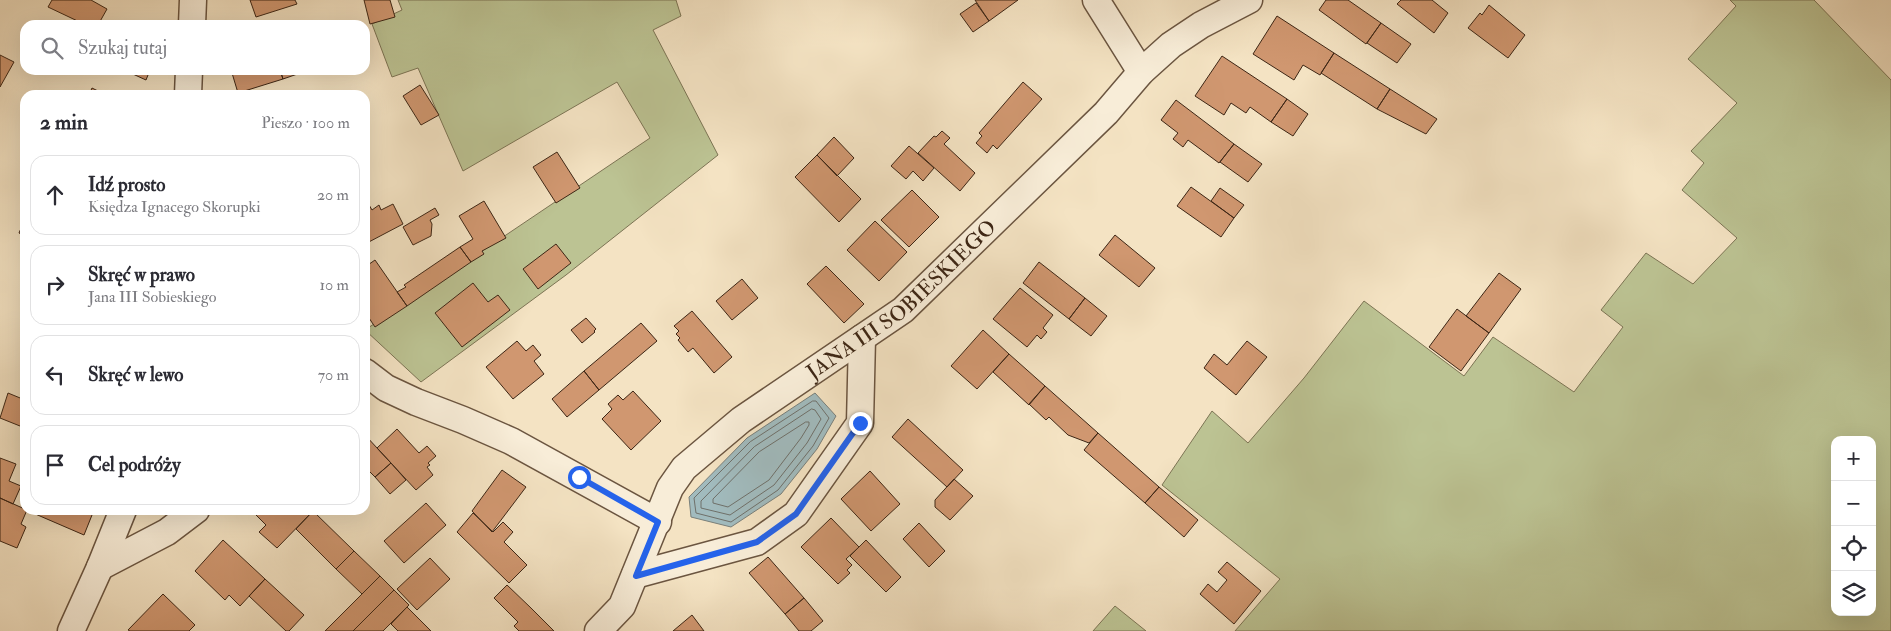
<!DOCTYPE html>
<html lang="pl">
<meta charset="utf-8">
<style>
body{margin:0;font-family:"IM FELL Double Pica",serif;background:#f7f7f7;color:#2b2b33}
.controls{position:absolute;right:15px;bottom:15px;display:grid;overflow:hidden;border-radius:10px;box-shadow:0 5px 20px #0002}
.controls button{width:45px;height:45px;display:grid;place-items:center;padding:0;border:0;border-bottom:1px solid #e1e1e2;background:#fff;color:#2b2b33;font:25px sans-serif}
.stop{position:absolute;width:15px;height:15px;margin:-11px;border:4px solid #2563eb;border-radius:50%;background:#fff}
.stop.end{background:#2563eb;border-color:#fff;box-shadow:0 1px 5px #0008}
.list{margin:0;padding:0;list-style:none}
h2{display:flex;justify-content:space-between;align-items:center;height:65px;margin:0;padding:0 20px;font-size:21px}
h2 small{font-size:16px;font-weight:400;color:#7c7c81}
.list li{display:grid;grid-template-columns:32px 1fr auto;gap:15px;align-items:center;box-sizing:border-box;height:80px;margin:0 10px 10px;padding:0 10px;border:1px solid #e1e1e2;border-radius:15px}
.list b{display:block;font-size:19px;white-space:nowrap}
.list p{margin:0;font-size:16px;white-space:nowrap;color:#7c7c81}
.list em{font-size:16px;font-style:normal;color:#7c7c81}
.icon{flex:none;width:28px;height:28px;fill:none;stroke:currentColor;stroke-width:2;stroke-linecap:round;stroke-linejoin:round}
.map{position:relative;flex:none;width:1891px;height:631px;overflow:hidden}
.search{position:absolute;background:#fff;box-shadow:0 5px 20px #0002;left:20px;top:20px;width:350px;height:55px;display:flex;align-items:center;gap:12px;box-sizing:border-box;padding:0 18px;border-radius:15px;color:#7c7c81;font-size:19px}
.panel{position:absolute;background:#fff;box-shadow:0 5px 20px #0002;left:20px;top:90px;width:350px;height:425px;border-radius:15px}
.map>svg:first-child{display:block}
.green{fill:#bcc393;stroke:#7c7454;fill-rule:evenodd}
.water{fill:#a1bbbe;stroke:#797f7a}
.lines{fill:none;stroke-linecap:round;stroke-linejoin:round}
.shore{stroke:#6f706a;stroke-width:1}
.building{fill:#d09770;stroke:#3d2615}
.street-casing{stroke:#6b5540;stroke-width:29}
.street{stroke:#f8edd8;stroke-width:26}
.route{stroke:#2563eb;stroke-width:6}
.labels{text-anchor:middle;stroke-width:4;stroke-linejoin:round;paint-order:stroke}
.street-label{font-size:21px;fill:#3d2615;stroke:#f8edd8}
</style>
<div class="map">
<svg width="1891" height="631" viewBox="0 0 1891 631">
<rect width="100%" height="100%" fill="#f4e3c3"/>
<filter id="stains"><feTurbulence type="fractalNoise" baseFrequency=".004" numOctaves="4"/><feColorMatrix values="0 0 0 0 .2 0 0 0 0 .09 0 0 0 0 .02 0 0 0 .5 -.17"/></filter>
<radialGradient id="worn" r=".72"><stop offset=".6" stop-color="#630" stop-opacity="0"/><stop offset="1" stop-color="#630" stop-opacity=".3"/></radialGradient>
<!-- green -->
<path class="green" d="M398,0H676L681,16L653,30L718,155L566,275L421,382L365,330L650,138L617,82L463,171L418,68L392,77L372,24L402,10Z
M1730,0H1814L1891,80V631H1235L1280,579L1162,485L1212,411L1248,443L1304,378L1364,301L1464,376L1493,337L1574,392L1623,327L1601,310L1646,253L1693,284L1737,238L1682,190L1704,163L1691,151L1737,103L1688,59L1736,6ZM1835,440H1872V612H1835Z
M1115,606L1146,631H1093Z"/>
<!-- water -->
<path class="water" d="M815,393L836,416L817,449L781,494L731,527L691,517L689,497L747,438Z"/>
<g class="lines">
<!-- shore -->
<path class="shore" d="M813,401H816L829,418L813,446L778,490L731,522L696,513L694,498L750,442Z
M812,409L815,410L821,419L807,443L774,485L730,515L701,508V501L754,447Z
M806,422H809V425L801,438L769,480L728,507L713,503V499L759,452Z"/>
</g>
<!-- building -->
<path class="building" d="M52,0H91L107,9L98,25H86L48,7Z
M250,0H295L297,4L256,17Z
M364,0H390L395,17L370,24Z
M975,0H1018L989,21Z
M1326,0H1348L1381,23L1366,44L1319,10Z
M1401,0H1432L1448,13L1434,33L1397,4Z
M976,3L989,21L973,32L960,14Z
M1489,5L1525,35L1508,58L1468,28L1480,13L1482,15Z
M1277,16L1334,53L1320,75L1303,65L1294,80L1253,54Z
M1381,23L1411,44L1397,63L1367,43Z
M1334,53L1390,89L1377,109L1321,73Z
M0,55L14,62L0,87Z
M1222,56L1287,99L1271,122L1250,107L1246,113L1231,103L1224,115L1195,96Z
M124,70H150L146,80Z
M239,70H280L283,79L238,93L232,73Z
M280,70H309L283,79Z
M1023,82L1042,99L997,149L993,145L987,153L976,143L982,136L979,133Z
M420,85L439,115L421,125L403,96Z
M92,88L106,95H89Z
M1390,89L1437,119L1426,134L1377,109Z
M1287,99L1308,114L1293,136L1271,122Z
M1176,100L1234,144L1219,163L1188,140L1183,147L1173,139L1178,133L1161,120Z
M942,131L950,138L944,144L975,173L960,191L918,153L934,136L936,137Z
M834,137L854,158L837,176L817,155Z
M1234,144L1262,164L1248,182L1220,162Z
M909,146L934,168L923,181L913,171L906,179L891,166Z
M557,152L580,188L556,203L533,167Z
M817,155L861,199L839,222L795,177Z
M1191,187L1234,218L1221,237L1177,206Z
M1220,188L1244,205L1234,218L1211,201Z
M912,190L939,217L909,247L881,220Z
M365,198L372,210L379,205L381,210L393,204L403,224L365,244Z
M484,201L506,238L482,251L484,254L471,262L460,247L473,239L459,216Z
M435,208L439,215L430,220L432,224L431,236L413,245L403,227Z
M25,219V236L19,233Z
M875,221L907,252L879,281L847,250Z
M1115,235L1155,268L1139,287L1099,255Z
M556,244L571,263L538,289L523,269Z
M460,247L471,262L407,306L397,292L406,287L404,285Z
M375,260L407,306L375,327L365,312V267Z
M1039,262L1085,298L1069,319L1023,283Z
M826,266L864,304L844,323L807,284Z
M1499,273L1521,289L1489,333L1466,316Z
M742,279L758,298L732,320L716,301Z
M473,283L488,302L498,295L510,310L462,347L435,313Z
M1020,288L1053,315L1043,328L1047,332L1041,339L1037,335L1027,347L993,319Z
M1085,298L1107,316L1091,336L1069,319Z
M1457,309L1489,333L1461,371L1429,347Z
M692,311L732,357L714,373L693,348L688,352L678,340L680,338L676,334L679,331L674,326Z
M586,318L596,329L594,331L595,332L582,343L571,330Z
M641,323L657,341L599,390L584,371Z
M983,330L1009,354L977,389L951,366Z
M517,341L526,351L533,345L541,355L534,361L544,374L513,399L486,367Z
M1247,341L1267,357L1236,395L1204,368L1214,354L1227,365Z
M1009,354L1045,386L1029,405L993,372Z
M584,371L599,390L567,417L552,399Z
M1045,386L1098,433L1089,443L1068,435L1049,417L1046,420L1029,404Z
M633,391L661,421L631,450L602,419L612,409L608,404L618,395L623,400Z
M8,393L25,400V428L0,418Z
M908,419L963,470L947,487L892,437Z
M397,429L419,453L427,446L436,456L428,463L430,465L427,467L433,475L416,490L377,448Z
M1098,433L1159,487L1145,503L1084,450Z
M365,435L391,463L375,477L365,467Z
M0,458L16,464L9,481L21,486L13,504L0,498Z
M391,463L406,480L390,494L375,477Z
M502,470L526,487L492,532L472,511Z
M870,471L900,504L871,531L841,499Z
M954,479L973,496L950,520L935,507V500Z
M1159,487L1198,520L1184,537L1145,503Z
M0,498L27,510L21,524L26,527L17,548L0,541Z
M426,503L446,525L404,563L384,541Z
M35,510H94L84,535L33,513Z
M255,510H312L313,511L277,548L259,532L266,525L253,512Z
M313,511L354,551L336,569L296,529Z
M473,513L493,532L503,522L513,532L504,542L527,565L509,583L457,532Z
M831,518L859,547L846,559L852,565L847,570L850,573L838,584L801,547Z
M919,523L945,551L929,567L903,539Z
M223,540L265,579L240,606L229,595L225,600L195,571Z
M866,540L901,577L886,592L850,556Z
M354,551L380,576L362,594L336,569Z
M768,557L804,598L785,614L749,573Z
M430,558L450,579L417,610L397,589Z
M1227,562L1261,591L1234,624L1200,594L1208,584L1217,592L1227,580L1218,572Z
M380,576L394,590L353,631H325Z
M265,579L304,615L289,631H286L249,596Z
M507,585L531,608L554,631H519L514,626L518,622L494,598Z
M394,590L409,605L383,631H353Z
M163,594L195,625L189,631H130L128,630Z
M804,598L823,621L811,631H799L785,614Z
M407,607L431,631H398L391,624Z
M692,615L704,631H673Z"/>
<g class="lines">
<!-- street casing -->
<g class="street-casing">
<g id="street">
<path d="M1096,0L1141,72"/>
<path d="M192,25L193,0"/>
<path d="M188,95L189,70"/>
<path d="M365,372L386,388L416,402L463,420L511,441L658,522"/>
<path d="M100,567L167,532L196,510"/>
<path d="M635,575L757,542L796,514L860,423L862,338"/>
<path d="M71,631L100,567L123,510"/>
<path id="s1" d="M598,631L622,606L670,488L684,468L741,420L903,310L1106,113L1141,72L1171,45L1201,25L1249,0"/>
</g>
</g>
<!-- street -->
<use href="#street" class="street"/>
</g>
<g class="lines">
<!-- route -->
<path class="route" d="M579,477L658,522L636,576L757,542L796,514L860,423"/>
</g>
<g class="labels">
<!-- street labels -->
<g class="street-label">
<text dy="7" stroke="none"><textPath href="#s1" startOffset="462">JANA III SOBIESKIEGO</textPath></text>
</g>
</g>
<rect width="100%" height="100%" filter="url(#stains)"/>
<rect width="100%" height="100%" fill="url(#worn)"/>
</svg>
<div class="controls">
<button>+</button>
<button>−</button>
<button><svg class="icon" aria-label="locate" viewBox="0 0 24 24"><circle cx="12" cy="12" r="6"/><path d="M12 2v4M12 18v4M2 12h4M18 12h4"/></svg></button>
<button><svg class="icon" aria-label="layers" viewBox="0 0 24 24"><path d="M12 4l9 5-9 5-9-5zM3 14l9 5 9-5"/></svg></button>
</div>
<div class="stop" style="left:579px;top:477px"></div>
<div class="stop end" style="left:860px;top:423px"></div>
<div class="search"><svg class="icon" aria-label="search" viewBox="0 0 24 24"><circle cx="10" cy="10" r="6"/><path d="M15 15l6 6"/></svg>Szukaj tutaj</div>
<section class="panel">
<h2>2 min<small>Pieszo · 100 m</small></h2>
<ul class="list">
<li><svg class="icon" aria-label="ahead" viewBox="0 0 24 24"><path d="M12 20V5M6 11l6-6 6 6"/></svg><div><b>Idź prosto</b><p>Księdza Ignacego Skorupki</p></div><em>20 m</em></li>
<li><svg class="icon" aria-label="right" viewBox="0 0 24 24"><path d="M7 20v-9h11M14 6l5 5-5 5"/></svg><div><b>Skręć w prawo</b><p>Jana III Sobieskiego</p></div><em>10 m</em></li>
<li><svg class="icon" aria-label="left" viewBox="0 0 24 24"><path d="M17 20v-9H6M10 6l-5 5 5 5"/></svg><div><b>Skręć w lewo</b></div><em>70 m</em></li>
<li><svg class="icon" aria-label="arrive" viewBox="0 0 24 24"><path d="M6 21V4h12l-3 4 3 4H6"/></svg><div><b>Cel podróży</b></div></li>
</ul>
</section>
</div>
